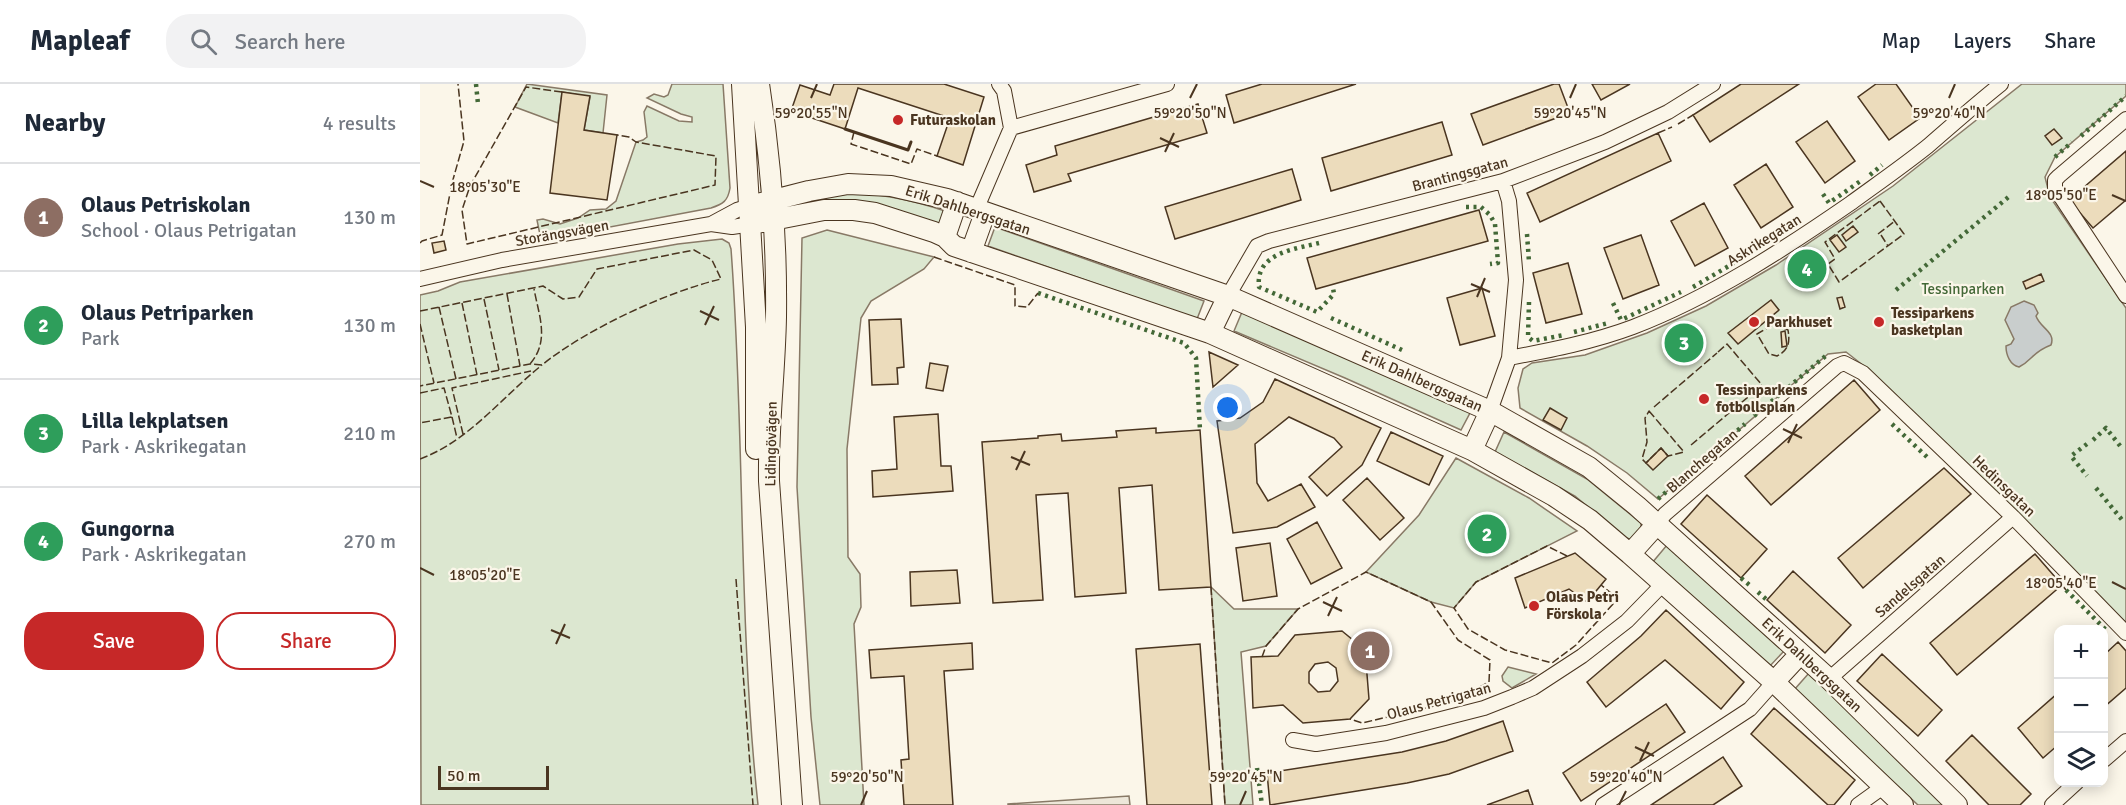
<!DOCTYPE html>
<meta charset="utf-8">
<style>
body{margin:0;font-family:Signika,sans-serif;background:#f2f2f3;color:#1f2937}
.controls{position:absolute;right:18px;bottom:18px;display:grid;overflow:hidden;border-radius:12px;box-shadow:0 3px 15px #0003}
.controls button{width:54px;height:54px;display:grid;place-items:center;padding:0;border:0;border-bottom:2px solid #e0e1e3;background:#fff;color:#1f2937;font:30px sans-serif}
.scale{position:absolute;left:18px;bottom:15px;width:111px;box-sizing:border-box;padding-left:6px;border:3px solid #4a3520;border-top:0;font-size:16px;line-height:21px;white-space:nowrap;color:#4a3520;-webkit-text-stroke:4px #fbf6e9;paint-order:stroke}
.you{position:absolute;left:808px;top:324px;width:21px;height:21px;margin:-15px;border:4px solid #fff;border-radius:50%;background:#1a73e8;box-shadow:0 0 0 9px #1a73e833}
.badge{display:grid;place-items:center;width:39px;height:39px;border-radius:50%;background:#c62828;color:#fff;font-size:20px;font-weight:700}
.pin{position:absolute;translate:-50% -50%;border:3px solid #fff;box-shadow:0 2px 6px #0006}
.list{margin:0;padding:0;list-style:none}
h2{display:flex;justify-content:space-between;align-items:center;height:78px;margin:0;padding:0 24px;font-size:26px}
h2 small{font-size:20px;font-weight:400;color:#747a83}
.list li{display:grid;grid-template-columns:39px 1fr auto;gap:18px;align-items:center;box-sizing:border-box;height:108px;padding:0 24px;border-top:2px solid #e0e1e3}
.list b{display:block;font-size:22px;white-space:nowrap}
.list p{margin:0;font-size:20px;white-space:nowrap;color:#747a83}
.list em{font-size:20px;font-style:normal;color:#747a83}
.actions{display:flex;gap:12px;padding:18px 24px}
.actions a{flex:1;padding:14px 0;border:2px solid #c62828;border-radius:24px;text-align:center;font-size:21px;color:#c62828}
.actions .main{background:#c62828;color:#fff}
.icon{flex:none;width:33px;height:33px;fill:none;stroke:currentColor;stroke-width:2;stroke-linecap:round;stroke-linejoin:round}
.map{position:relative;flex:none;width:1706px;height:721px;overflow:hidden}
header{display:flex;align-items:center;gap:36px;box-sizing:border-box;height:84px;padding:0 30px;background:#fff;border-bottom:2px solid #e0e1e3}
header strong{font-size:28px}
nav{display:flex;gap:33px;margin-inline-start:auto;font-size:21px}
.search{width:420px;height:54px;background:#f2f2f3;display:flex;align-items:center;gap:15px;box-sizing:border-box;padding:0 21px;border-radius:24px;color:#747a83;font-size:22px}
main{display:flex}
aside{flex:1;background:#fff}
.map>svg:first-child{display:block}
.green{fill:#dce7d0;stroke:#887966;stroke-width:1.5}
.parking{fill:#ede7d9;stroke:#887966;stroke-width:1.5}
.water{fill:#c9cecd;stroke:#887966;stroke-width:1.5}
.building{fill:#ecdcbc;stroke:#4a3520;stroke-width:1.5;fill-rule:evenodd}
.lines{fill:none;stroke-linecap:round;stroke-linejoin:round}
.street-casing{stroke:#4a3520;stroke-width:16}
.secondary-casing{stroke:#4a3520;stroke-width:22}
.street{stroke:#fbf6e9;stroke-width:14}
.secondary{stroke:#fbf6e9;stroke-width:20}
.hedge{stroke:#436837;stroke-width:4.5;stroke-dasharray:3 4.5;stroke-linecap:butt}
.fence{stroke:#4a3520;stroke-width:1.5;stroke-dasharray:8 3;stroke-linecap:butt}
.wall{stroke:#4a3520;stroke-width:3}
.ticks{fill:none;stroke:#4a3520;stroke-width:2}
.poi-dot{fill:#c62828;stroke:#fbf6e9;stroke-width:2}
.labels{text-anchor:middle;stroke-width:4.5;stroke-linejoin:round;paint-order:stroke}
.poi-label{font-size:15px;font-weight:bold;fill:#4a3520;stroke:#fbf6e9;text-anchor:start}
.street-label{font-size:15px;fill:#4a3520;stroke:#fbf6e9}
.park-label{font-size:15px;fill:#436837;stroke:#fbf6e9}
.ticks-label{font-size:15px;text-anchor:middle;fill:#4a3520;stroke:#fbf6e9;stroke-width:4.5;stroke-linejoin:round;paint-order:stroke}
</style>
<header>
<strong>Mapleaf</strong>
<div class="search"><svg class="icon" aria-label="search" viewBox="0 0 24 24"><circle cx="10" cy="10" r="6"/><path d="M15 15l6 6"/></svg>Search here</div>
<nav><a>Map</a><a>Layers</a><a>Share</a></nav>
</header>
<main>
<aside>
<h2>Nearby<small>4 results</small></h2>
<ul class="list">
<li><span class="badge" style="background:#8d6e63">1</span><div><b>Olaus Petriskolan</b><p>School · Olaus Petrigatan</p></div><em>130 m</em></li>
<li><span class="badge" style="background:#2e9e5b">2</span><div><b>Olaus Petriparken</b><p>Park</p></div><em>130 m</em></li>
<li><span class="badge" style="background:#2e9e5b">3</span><div><b>Lilla lekplatsen</b><p>Park · Askrikegatan</p></div><em>210 m</em></li>
<li><span class="badge" style="background:#2e9e5b">4</span><div><b>Gungorna</b><p>Park · Askrikegatan</p></div><em>270 m</em></li>
</ul>
<div class="actions"><a class="main">Save</a><a>Share</a></div>
</aside>
<div class="map">
<svg width="1706" height="721" viewBox="0 0 1706 721">
<rect width="100%" height="100%" fill="#fbf6e9"/>
<!-- green -->
<path class="green" d="M107,0L187,11L183,49L164,46L170,13L142,8L138,39L95,23Z
M252,0H303L310,104C308,117 303,120 291,124L121,156L117,136L123,135L140,140L158,134L170,126L186,125L196,117L216,58L223,56L227,53L224,28L227,22L259,37L272,38V33L261,30L227,14L234,10L244,13L248,11Z
M1602,0H1706V12L1635,73L1625,93L1630,113L1706,224V539L1587,419L1444,282L1426,268L1408,270L1238,415L1207,389L1167,362L1100,324L1098,304L1103,285L1112,279L1165,271L1227,249L1286,222L1356,181L1473,102Z
M426,109C461,109 492,116 525,127L518,146L382,122V118Z
M575,143L784,217L777,235L568,162Z
M407,146L514,173L504,185L451,217L441,234L427,365L428,473L440,490L441,523L434,540L444,721H400L391,633L377,403L382,154Z
M302,155L309,159L311,165C325,350 318,536 338,721H1L0,211L18,207L40,198L258,160Z
M822,228L1051,327L1041,346L925,294L814,247Z
M1084,348L1167,395L1221,439V445L1211,455L1205,454L1155,412L1075,368Z
M1036,374L1109,414L1157,447L1056,498L1034,524L1011,518L946,488L999,431Z
M1247,461L1364,567L1349,583L1232,479Z
M791,503L814,525H878L846,562L821,568L833,721H805Z
M1088,583L1116,590L1092,604L1083,597L1082,592Z
M1389,589L1530,721H1498L1374,606Z"/>
<!-- parking -->
<path class="parking" d="M709,712L710,721H588V720Z"/>
<!-- water -->
<path class="water" d="M1604,217L1614,221L1618,229L1616,232C1620,244 1636,248 1631,261C1612,268 1613,276 1599,283C1590,281 1586,271 1586,262L1591,260L1594,255L1585,236L1591,223Z"/>
<!-- building -->
<path class="building" d="M414,0H524L564,13L543,81L517,72L530,34L438,4L425,45L371,27L380,1L410,11Z
M842,0H936L814,39L806,11Z
M1134,0H1139L1150,29L1063,61L1051,30Z
M1172,0H1210L1181,16Z
M1321,0H1379L1290,58L1273,31Z
M1456,0H1476L1500,34L1469,56L1438,13Z
M142,8L170,12L164,46L197,51L187,116L130,109Z
M778,20L787,49L648,90L651,97L614,108L606,81L637,71L635,62Z
M1407,37L1435,77L1405,99L1376,58Z
M1022,38L1032,71L911,107L902,74Z
M1634,45L1642,54L1632,61L1625,52Z
M1238,49L1251,77L1120,138L1107,109Z
M1706,67V116L1673,144L1649,116Z
M1346,80L1373,123L1341,144L1314,101Z
M872,85L881,116L755,155L745,123Z
M1284,119L1308,164L1275,182L1251,137Z
M1059,126L1068,157L896,205L887,174Z
M1433,142L1438,148L1426,157L1422,151Z
M1221,151L1239,201L1203,215L1184,164Z
M1417,151L1426,163L1419,168L1410,156Z
M24,157L26,166L14,169L12,159Z
M1148,179L1162,230L1126,239L1113,189Z
M1621,190L1624,197L1606,205L1603,198Z
M1062,204L1075,252L1040,261L1027,214Z
M1422,213L1425,223L1420,225L1417,214Z
M1351,216L1359,226L1318,260L1308,249Z
M481,235L484,283L477,284L478,300L452,301L449,236Z
M1365,247L1367,262L1362,263L1361,248Z
M789,268L818,281L793,303Z
M510,279L528,282L523,307L506,304Z
M855,295L961,344L942,381L907,412L889,393L922,363L914,354L869,333L835,360L837,399L848,417L881,400L895,423L857,443L813,449L797,337L820,334L843,318Z
M1434,296L1460,326L1351,421L1325,392Z
M1130,324L1147,334L1141,346L1123,336Z
M518,330L521,382H531L533,407L453,413L452,387L477,385L474,333Z
M736,344V349L780,346L791,503L739,506L732,401L699,404L706,509L655,513L648,409L616,411L623,516L573,519L562,358L618,354V352L641,350L642,357L697,353L696,347Z
M971,348L1023,372L1009,401L957,377Z
M1241,364L1248,372L1233,386L1226,379Z
M1524,384L1551,410L1443,504L1418,474Z
M947,394L984,434L960,456L923,416Z
M1287,411L1347,465L1321,494L1261,440Z
M897,438L922,484L891,500L867,455Z
M850,459L857,512L823,517L816,464Z
M1155,469L1186,495L1167,518L1149,505L1105,524L1095,494Z
M1615,470L1642,501L1537,591L1510,559Z
M537,486L540,519L491,522L490,488Z
M1373,487L1431,541L1405,569L1347,516Z
M1246,526L1324,598L1301,625L1245,576L1186,623L1167,598L1221,552Z
M922,547L945,566L949,615L930,635L883,639L863,621L833,624L831,573L858,572L875,551ZM908,578L916,584L918,597L910,607L898,608L889,599V588L895,580Z
M1698,558L1706,567V604L1684,623V571Z
M552,559L553,585L524,587L533,721H484L481,676L489,675L484,592L451,594L449,566Z
M780,560L792,721H727L716,565Z
M1462,570L1522,626L1498,652L1437,597Z
M1638,609V661L1623,674L1598,644Z
M1246,620L1265,648L1161,717L1143,689Z
M1354,624L1435,696L1414,721H1408L1331,650Z
M1083,637L1093,667L1029,690L987,699L850,721L847,689L982,668L1026,657Z
M1552,651L1611,710L1600,721H1569L1526,677Z
M1303,673L1322,702L1293,721H1231Z
M1108,706L1113,721H1067Z"/>
<g class="lines">
<!-- street casing -->
<g class="street-casing">
<path id="street" d="M579,0L584,7L591,44
M1706,35L1639,92L1635,96V104L1706,212
M556,126L591,44L747,0
M291,140L312,143L332,140
M0,195L82,176L291,140L317,126L330,122
M808,212L837,162L849,157L1083,97L1185,58L1248,28L1293,0
M1089,274C1131,266 1173,258 1213,243C1291,213 1363,166 1431,119C1457,100 1483,82 1508,62C1532,41 1556,20 1581,0
M1070,327L1089,274L1096,196L1089,117L1083,97
M1237,440L1245,430L1417,282L1424,279L1443,289L1593,433L1706,549
M1409,595L1593,433
M873,656L896,660L966,649L1064,624L1092,613L1113,604L1162,572L1207,537L1243,500
M1684,676L1706,657
M1183,721L1330,625L1354,598
M1438,721L1463,703
M1632,721L1657,698"/>
</g>
<!-- secondary casing -->
<g class="secondary-casing">
<path id="secondary" d="M322,0L336,243V365
M339,0C351,77 357,155 356,233C355,288 348,342 349,397L372,721
M330,122L389,107L428,100L471,102L527,115L808,212L1070,327L1169,383L1217,422L1409,595L1537,721
M332,140L404,126H434L455,129L514,148L525,153L534,162L790,249L1052,366L1134,412L1170,436L1210,470L1354,598L1483,721
M525,153L537,118
M551,168L565,129
M790,249L808,212
M1052,366L1070,327
M1210,470L1237,440
M1354,598L1380,570"/>
</g>
<!-- street -->
<use href="#street" class="street"/>
<!-- secondary -->
<use href="#secondary" class="secondary"/>
<!-- hedge -->
<path class="hedge" d="M56,0L58,20
M1661,52L1706,12
M1635,73L1652,58
M1450,91L1462,81
M1403,110L1409,119L1442,96
M1046,123H1061L1070,131L1075,140L1078,179L1070,180
M1107,150L1109,178
M899,159C875,165 835,169 839,203L897,228L914,210L913,204
M1273,203L1314,179
M1476,206L1591,111
M618,209L764,259L776,274L780,346
M1109,218L1108,253L1113,257L1144,251
M1193,219L1201,236L1261,208
M911,234L982,266
M1154,248L1188,239
M1334,332L1408,270
M1472,340L1508,374
M1673,356L1686,344L1701,363
M1667,360L1651,372L1667,392
M1676,404L1703,437
M1238,415L1325,340
M1321,494L1332,503
M1646,506L1687,547
M1338,508L1347,516
M837,684L842,721"/>
<!-- fence -->
<path class="fence" d="M142,8L106,3L50,102L42,126L47,160L295,101L296,72L216,58L209,53L197,51
M1258,40L1273,31
M434,48L431,60L491,80L497,65L517,72
M1238,49L1252,43
M1460,117L1484,150L1419,198L1408,180L1415,175L1405,158Z
M1458,150L1475,137
M1461,151L1468,162
M0,159L2,157L22,151L32,99L44,57L38,0
M514,173L595,201V222L607,223L618,209
M1378,199L1371,191L1396,171L1408,184L1410,183
M1378,199L1403,179
M87,210L100,282
M64,215L79,286
M42,219L57,291
M19,223L36,295
M0,227L123,202L143,215L159,213L177,185L274,166L292,176L301,195C246,208 165,246 122,281L110,280L0,302
M0,240L14,299
M1354,240L1368,246C1370,258 1369,266 1357,272L1349,270L1337,250Z
M1298,268L1307,260L1342,301L1335,307
M110,280C130,257 119,232 114,205
M0,309L24,304L32,333L0,339
M1234,323L1297,269
M1229,327L1264,368L1248,372L1241,364L1226,379L1222,375L1227,358L1225,334Z
M32,333L37,354
M43,350L32,304L111,287
M1271,361L1334,308
M0,375C49,357 82,313 122,281
M1147,472L1127,462L1056,498L1034,524L1048,545L1085,566L1132,579L1156,561L1193,520L1186,514L1191,509L1181,501
M316,495L333,721
M1642,501L1646,506
M791,503L805,721
M842,573L846,562L878,525L946,488L1011,518L1038,556L1070,576L1069,598L1031,618L942,639L930,635"/>
<!-- wall -->
<path class="wall" d="M425,45L488,66L491,58"/>
</g>
<!-- ticks -->
<path class="ticks" d="M391,14L397,0M770,14L777,0M1150,14L1156,0M1529,14L1535,0M740,54L759,63M745,68L754,49M0,97L14,103M1692,111L1706,117M1051,200L1070,208M1057,213L1065,194M280,227L299,236M285,241L294,222M1363,345L1382,354M1368,359L1377,340M591,373L610,381M596,386L605,367M0,484L14,491M1692,498L1706,505M903,518L922,527M908,532L917,513M131,546L150,554M136,560L145,540M1215,663L1234,672M1220,677L1229,658M441,721L447,707M820,721L826,707M1199,721L1206,707"/>
<!-- markers -->
<g class="poi-dot">
<circle cx="478" cy="36" r="6"/>
<circle cx="1334" cy="238" r="6"/>
<circle cx="1459" cy="238" r="6"/>
<circle cx="1284" cy="315" r="6"/>
<circle cx="1114" cy="522" r="6"/>
</g>
<g class="labels">
<!-- poi labels -->
<g class="poi-label">
<text x="490" y="41">Futuraskolan</text>
<text x="1471" y="234">Tessiparkens<tspan x="1471" dy="17">basketplan</tspan></text>
<text x="1346" y="243">Parkhuset</text>
<text x="1296" y="311">Tessinparkens<tspan x="1296" dy="17">fotbollsplan</tspan></text>
<text x="1126" y="518">Olaus Petri<tspan x="1126" dy="17">Förskola</tspan></text>
</g>
<!-- street labels -->
<g class="street-label">
<text transform="translate(1040 90) rotate(-15)" y="5">Brantingsgatan</text>
<text transform="translate(548 126) rotate(18)" y="5">Erik Dahlbergsgatan</text>
<text transform="translate(142 149) rotate(-10)" y="5">Storängsvägen</text>
<text transform="translate(1344 156) rotate(-32)" y="5">Askrikegatan</text>
<text transform="translate(1002 297) rotate(24)" y="5">Erik Dahlbergsgatan</text>
<text transform="translate(351 360) rotate(-89)" y="5">Lidingövägen</text>
<text transform="translate(1282 377) rotate(-41)" y="5">Blanchegatan</text>
<text transform="translate(1584 402) rotate(44)" y="5">Hedinsgatan</text>
<text transform="translate(1490 502) rotate(-41)" y="5">Sandelsgatan</text>
<text transform="translate(1392 581) rotate(43)" y="5">Erik Dahlbergsgatan</text>
<text transform="translate(1019 617) rotate(-15)" y="5">Olaus Petrigatan</text>
</g>
<!-- park labels -->
<g class="park-label">
<text x="1543" y="210">Tessinparken</text>
</g>
</g>
<g class="ticks-label">
<text x="391" y="34">59°20'55"N</text>
<text x="770" y="34">59°20'50"N</text>
<text x="1150" y="34">59°20'45"N</text>
<text x="1529" y="34">59°20'40"N</text>
<text x="65" y="108">18°05'30"E</text>
<text x="1641" y="116">18°05'50"E</text>
<text x="65" y="496">18°05'20"E</text>
<text x="1641" y="504">18°05'40"E</text>
<text x="447" y="698">59°20'50"N</text>
<text x="826" y="698">59°20'45"N</text>
<text x="1206" y="698">59°20'40"N</text>
</g>
</svg>
<div class="controls">
<button>+</button>
<button>−</button>
<button><svg class="icon" aria-label="layers" viewBox="0 0 24 24"><path d="M12 4l9 5-9 5-9-5zM3 14l9 5 9-5"/></svg></button>
</div>
<div class="scale">50 m</div>
<div class="you"></div>
<div class="pin badge" style="left:950px;top:567px;background:#8d6e63">1</div>
<div class="pin badge" style="left:1067px;top:450px;background:#2e9e5b">2</div>
<div class="pin badge" style="left:1264px;top:259px;background:#2e9e5b">3</div>
<div class="pin badge" style="left:1387px;top:185px;background:#2e9e5b">4</div>
</div>
</main>
